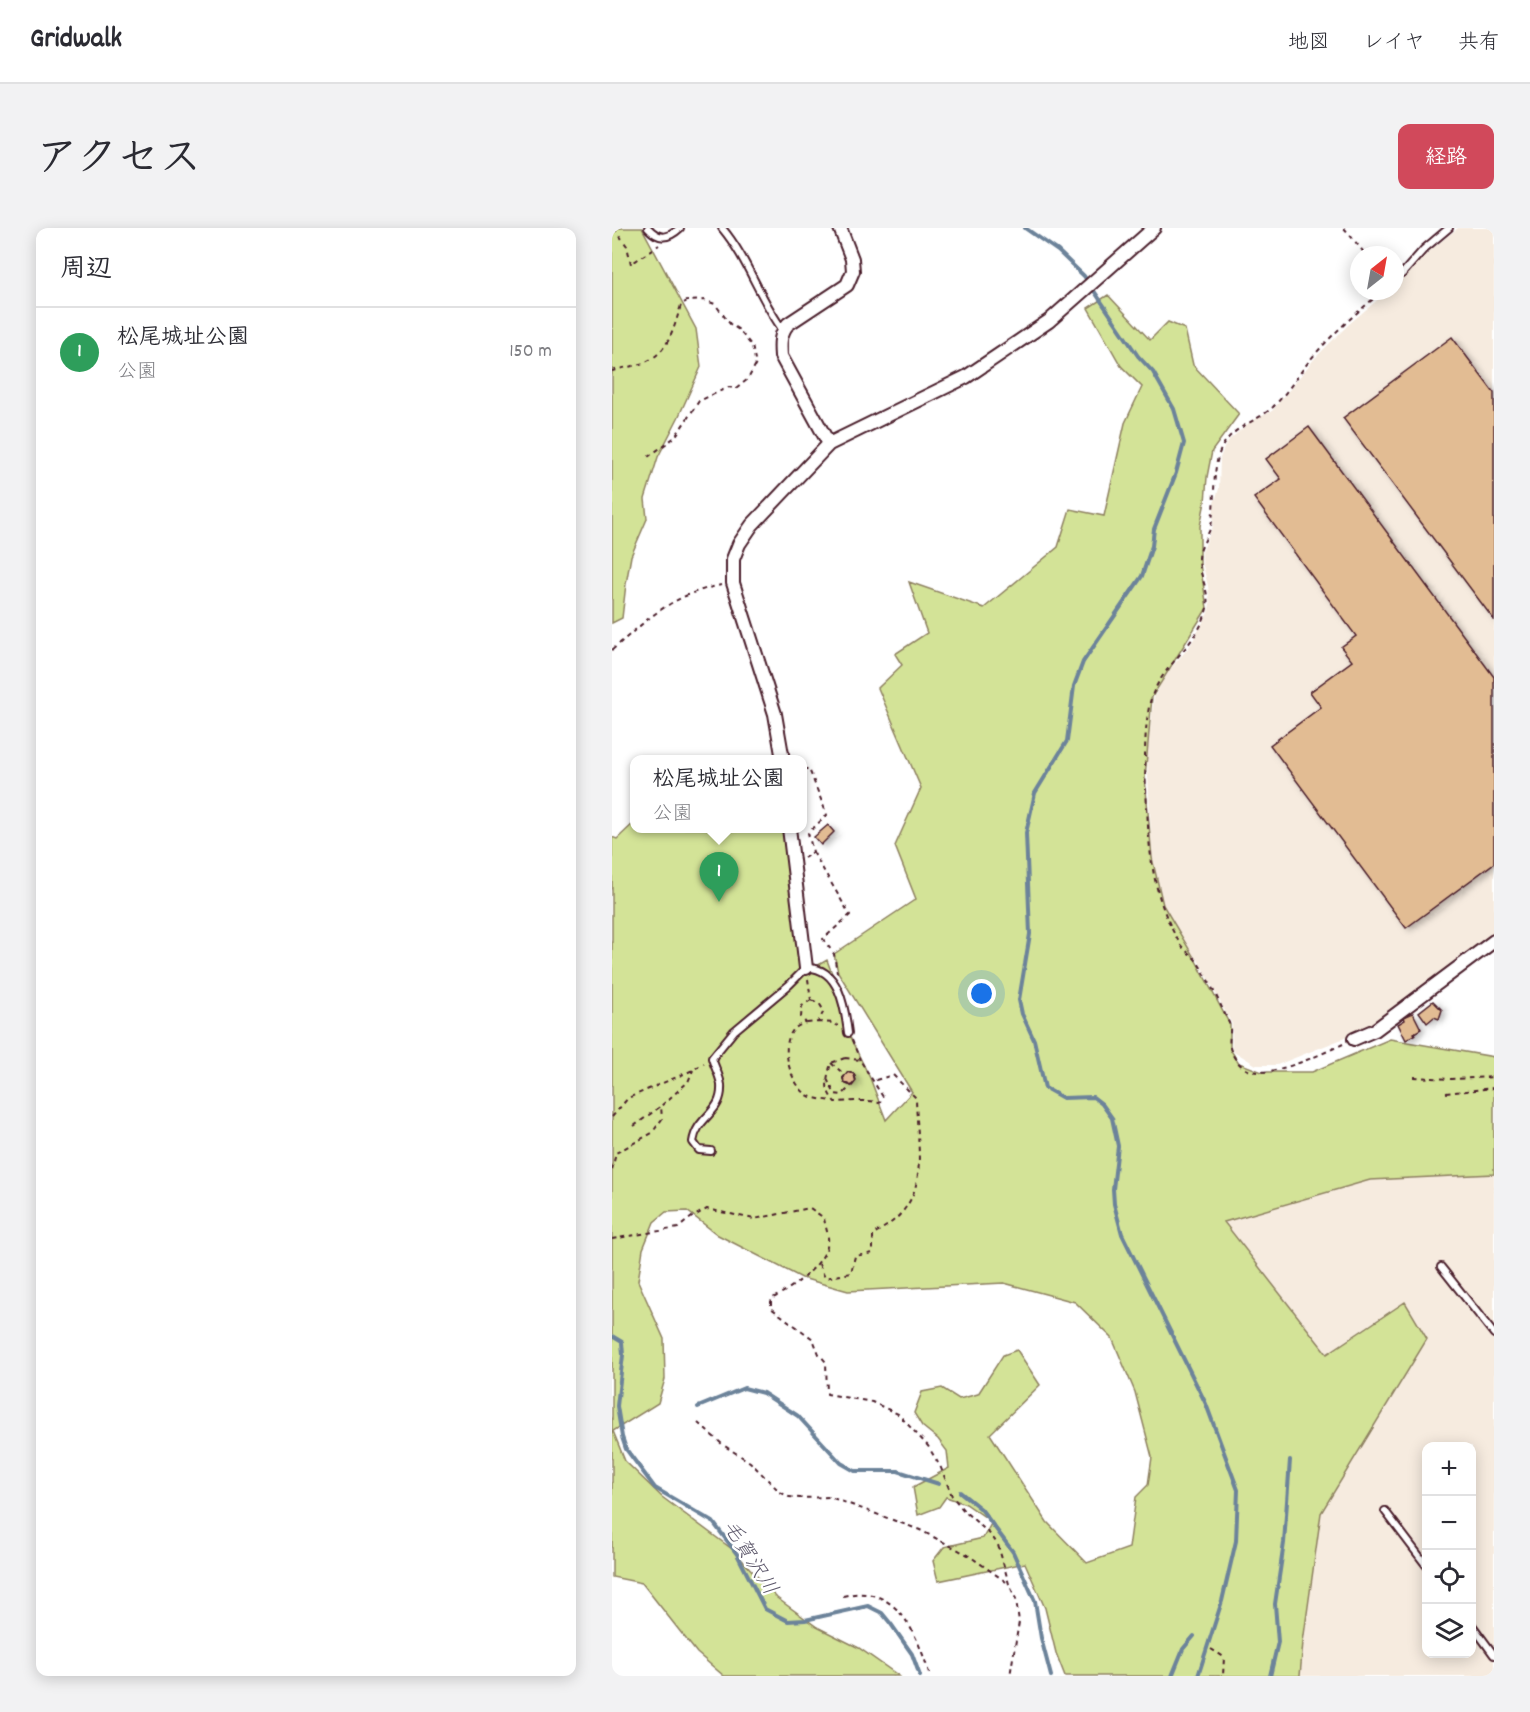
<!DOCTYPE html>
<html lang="ja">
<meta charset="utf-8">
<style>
body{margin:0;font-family:Dekko,"Klee One",sans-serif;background:#f2f2f3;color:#2b2b33}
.controls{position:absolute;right:18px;bottom:18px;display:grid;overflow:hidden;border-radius:12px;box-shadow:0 3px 15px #0003}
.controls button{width:54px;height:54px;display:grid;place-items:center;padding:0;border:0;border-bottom:2px solid #e1e1e2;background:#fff;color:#2b2b33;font:30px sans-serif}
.compass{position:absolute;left:738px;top:18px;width:54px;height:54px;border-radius:50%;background:#fff;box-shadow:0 3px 15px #0003;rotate:31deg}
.you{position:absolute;left:370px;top:766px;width:21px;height:21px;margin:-15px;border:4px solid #fff;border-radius:50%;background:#1a73e8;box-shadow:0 0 0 9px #1a73e833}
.badge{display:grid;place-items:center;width:39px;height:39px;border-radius:50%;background:#d1495b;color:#fff;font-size:20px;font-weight:700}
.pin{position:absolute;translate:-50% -50px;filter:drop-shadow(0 2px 3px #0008)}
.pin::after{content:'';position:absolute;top:32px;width:21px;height:18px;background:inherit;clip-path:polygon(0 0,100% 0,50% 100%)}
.popup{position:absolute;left:18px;top:527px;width:177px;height:78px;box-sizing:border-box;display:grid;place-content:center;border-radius:12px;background:#fff;filter:drop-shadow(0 2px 4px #0005);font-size:20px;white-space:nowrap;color:#7c7c81}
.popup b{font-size:22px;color:#2b2b33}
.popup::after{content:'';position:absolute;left:50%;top:100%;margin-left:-12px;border:12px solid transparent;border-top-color:#fff}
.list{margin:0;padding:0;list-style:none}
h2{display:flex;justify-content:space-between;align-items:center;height:78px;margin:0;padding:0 24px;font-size:26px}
h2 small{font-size:20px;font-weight:400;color:#7c7c81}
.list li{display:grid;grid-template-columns:39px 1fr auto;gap:18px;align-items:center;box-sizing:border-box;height:90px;padding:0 24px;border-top:2px solid #e1e1e2}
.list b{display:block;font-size:22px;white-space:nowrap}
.list p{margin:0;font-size:20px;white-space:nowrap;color:#7c7c81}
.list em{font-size:20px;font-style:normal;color:#7c7c81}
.icon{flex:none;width:33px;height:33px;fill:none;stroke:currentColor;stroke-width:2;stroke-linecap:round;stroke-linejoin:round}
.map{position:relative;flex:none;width:882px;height:1448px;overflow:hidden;border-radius:12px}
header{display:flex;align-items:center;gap:36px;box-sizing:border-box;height:84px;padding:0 30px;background:#fff;border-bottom:2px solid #e1e1e2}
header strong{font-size:28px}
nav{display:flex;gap:33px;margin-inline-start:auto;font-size:21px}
.intro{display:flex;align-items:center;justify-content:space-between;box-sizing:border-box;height:144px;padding:0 36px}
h1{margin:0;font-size:42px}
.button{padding:15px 27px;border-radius:12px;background:#d1495b;color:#fff;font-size:21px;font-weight:700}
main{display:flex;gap:36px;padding:0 36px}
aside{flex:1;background:#fff;border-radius:12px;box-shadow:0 3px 15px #0003}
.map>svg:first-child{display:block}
.built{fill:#f6ebdf;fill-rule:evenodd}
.green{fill:#d3e397;stroke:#8e8161;stroke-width:1.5}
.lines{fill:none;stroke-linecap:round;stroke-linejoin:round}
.stream{stroke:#6c839a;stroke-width:4}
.building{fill:#e2bc93;stroke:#4a1f2b;stroke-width:1.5;filter:url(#shadow)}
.service-casing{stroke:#4a1f2b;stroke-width:10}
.minor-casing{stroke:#4a1f2b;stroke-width:16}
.path{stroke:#4a1f2b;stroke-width:2;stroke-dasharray:4.5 4.5;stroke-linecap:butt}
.service{stroke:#fff;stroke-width:6}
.minor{stroke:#fff;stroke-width:12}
.labels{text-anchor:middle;stroke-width:4.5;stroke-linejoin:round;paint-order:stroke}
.water-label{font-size:21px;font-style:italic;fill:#5e596c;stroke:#fff}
</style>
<header>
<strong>Gridwalk</strong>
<nav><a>地図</a><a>レイヤ</a><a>共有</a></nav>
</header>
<div class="intro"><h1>アクセス</h1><a class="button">経路</a></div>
<main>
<aside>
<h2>周辺<small></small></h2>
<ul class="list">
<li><span class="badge" style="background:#2e9e5b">1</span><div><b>松尾城址公園</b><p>公園</p></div><em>150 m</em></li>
</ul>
</aside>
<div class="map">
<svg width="882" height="1448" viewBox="0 0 882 1448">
<defs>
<filter id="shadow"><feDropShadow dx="4" dy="2.5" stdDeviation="3" flood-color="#0004"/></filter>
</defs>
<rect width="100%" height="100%" fill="#fff"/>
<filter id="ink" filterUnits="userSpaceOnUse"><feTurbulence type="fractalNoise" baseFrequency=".0167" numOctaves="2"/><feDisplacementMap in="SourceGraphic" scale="12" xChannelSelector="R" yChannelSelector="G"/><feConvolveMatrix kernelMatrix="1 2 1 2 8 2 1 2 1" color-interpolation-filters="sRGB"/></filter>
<g filter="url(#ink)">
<!-- built -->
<path class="built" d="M846,0H882V708L760,799L665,837H644L620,822V796L586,732L577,724L551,677L540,630L535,526L542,470L553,447L578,418L596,385L598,376L596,358L590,334V324L601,298L602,275L607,261L608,230L612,220L617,212L638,194L660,183L703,130L737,96L776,63H783V56L821,20Z
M882,946V1448H688L691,1414L709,1285L815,1111L793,1074L715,1126L612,994L758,952ZM814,1218H860V1426H814Z"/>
<!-- green -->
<path class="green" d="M0,0H30L84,101L89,139L66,190L46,229L33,271L35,291L19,328L14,356L10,390L0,395Z
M496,67L538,112L556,94L573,101L581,137L627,186L600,223L595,249L593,274L588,298V336L595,380L540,469L533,550L540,630L551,677L583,731L618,797V821L627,835L650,844H700L778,811L882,829V946L758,952L612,994L715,1126L793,1074L815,1111L709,1285L691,1414L688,1448H453L444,1425L433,1380L413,1335L326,1353L321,1333L332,1319L371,1310L380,1294L354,1276L334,1269L327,1279L306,1287L301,1259L337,1240L335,1223L326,1211L310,1198L302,1185L310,1164L330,1160L347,1171L366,1166L391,1127L405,1122L428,1157L378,1206L435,1294L475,1335L517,1320L524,1269L536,1257L540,1229L523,1164L500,1110L463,1074L392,1055L236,1063L190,1050L106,1007L75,983L54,984L42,994L31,1021L26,1053L52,1111L53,1151L46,1175L1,1203L13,1233L50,1269L120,1321L165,1370L205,1399L247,1420L287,1448H112L85,1425L30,1355L0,1349V609L5,611L23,594V600L177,601L194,740L203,739L215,732L226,762L236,805L258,850L274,892L300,864L226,744L222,726L304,671L283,618L309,560L266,460L290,437L283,426L315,405L297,354L372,380L446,319L458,281L492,288L513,195L530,159L509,138L476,80Z"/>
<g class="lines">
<!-- stream -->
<path class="stream" d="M413,0L446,23L472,48L526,128L541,144L562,181L572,215L564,245L542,301L540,318L530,348L471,434L462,458L455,513L423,565L414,605L418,706L407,772L410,786L422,812L433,860L451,870L481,869L490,876L500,890L506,918L501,961L502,976L510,1006L594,1176L626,1262L624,1313L610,1373L586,1448
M0,1108L10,1114L11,1127L5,1178L10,1209L14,1221L43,1260L101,1294L125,1326L153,1381L176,1393L193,1392L256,1378L270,1385L279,1396L300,1426L308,1448
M86,1179L132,1160L151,1165L186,1188L229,1235L243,1243H286L327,1256
M348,1264L369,1281L401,1324L423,1373L429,1410L439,1448
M560,1448L571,1421L582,1408
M658,1448L666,1414L663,1376L672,1315L678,1232"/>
</g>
<!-- building -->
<path class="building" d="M840,109L882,165V392L731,190Z
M697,199L882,449V635L794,700L658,517L709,479L698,464L740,433L729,419L744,408L642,270L669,251L654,231Z
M216,597L222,604L209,617L202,609Z
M821,773L830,782L827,791L822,789L815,795L807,784Z
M801,785L809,801L802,805L803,807L794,812L786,796L793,792L792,789Z
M236,844L242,846L244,853L240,858L232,855L231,850Z"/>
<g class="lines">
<!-- service casing -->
<g class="service-casing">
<path id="service" d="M36,0C47,12 56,11 68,0
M110,0C136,31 147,70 171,102
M790,46L812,21L837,0
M99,923L87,922L81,914C85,887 111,886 109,857C108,848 102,838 100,830L122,803L177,757L194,740C227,738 233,780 236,805
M829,1039L882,1106
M773,1283L814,1337
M860,1397L882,1427"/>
</g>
<!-- minor casing -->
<g class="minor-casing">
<path id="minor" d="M217,216L169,128C168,115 168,105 176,96L235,57L241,43L240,31L228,0
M171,532L163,486L121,355V331L127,316L140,297L217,216L354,149L437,93L542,0
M177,600L194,740
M742,811L763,802L882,713"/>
</g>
<!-- path -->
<path class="path" d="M2,0L15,18L19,36L47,17
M732,0L754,27
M0,143C9,140 18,139 28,136C56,127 61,103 69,77L75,73L92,72L103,76L118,96L127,102L140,118L144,136L136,151L124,161L117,159L87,173L63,209L36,229
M0,422C37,390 60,366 110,357
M191,541H197L215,587L196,605L201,624L192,630
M201,624L238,687L211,711L222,726L225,745
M196,751L199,772
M199,772L190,778L189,789L194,795C190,796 185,798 182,801C166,818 179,858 197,868C203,871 214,872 221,873
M206,794L222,795L226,798
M195,795L206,794L212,783L207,775L199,772
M240,812L248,832
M731,816C710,826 657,851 636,842C628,839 619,827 618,819C616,811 620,803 617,795C610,779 594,746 584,732C579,726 571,722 567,714C542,672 537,627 535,579C533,545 531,512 537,479C544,439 587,419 595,380C598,363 587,348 587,331C587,319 596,309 599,298C604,275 599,239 610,219C621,198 645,194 661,179C675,165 686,147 698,132C720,106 745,84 771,63
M233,830L248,832L271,869L267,875C256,871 235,874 223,874C211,861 215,850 219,835Z
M219,835L233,847
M802,849L839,851L882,849
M215,851L223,866L230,867L244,853L242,846L236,844L231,850L232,855L240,858
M834,865L882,860
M0,889L16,870L81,842L92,835
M22,898L49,878
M0,942L4,925L40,905L50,891L49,878L76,854L81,842
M0,1011L66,1000L80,989L95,981L142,991L198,980L212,990C213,998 217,1007 216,1014C213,1037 179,1061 159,1071V1080L201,1111L207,1126L214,1134L215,1166L260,1174L286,1186L316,1218L329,1240L340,1268L352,1283L379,1307L386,1317L397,1356L404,1371L407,1394L398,1448
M207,1036L213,1050L239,1045L243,1028L261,1025V1006C322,975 305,927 304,870L281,847L260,853
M86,1195L111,1217L138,1234L168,1264L177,1269L188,1270L218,1269L308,1302L356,1327L397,1356
M231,1368C285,1354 305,1406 318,1448
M599,1421L612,1429L611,1448"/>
<!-- service -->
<use href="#service" class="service"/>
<!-- minor -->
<use href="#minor" class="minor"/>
</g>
</g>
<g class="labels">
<!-- water labels -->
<g class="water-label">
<text transform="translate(139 1329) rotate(58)" y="7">毛賀沢川</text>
</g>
</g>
</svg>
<div class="controls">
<button>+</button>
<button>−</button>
<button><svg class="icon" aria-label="locate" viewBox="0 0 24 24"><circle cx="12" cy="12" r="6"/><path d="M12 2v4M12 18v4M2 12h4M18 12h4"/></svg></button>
<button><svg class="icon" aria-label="layers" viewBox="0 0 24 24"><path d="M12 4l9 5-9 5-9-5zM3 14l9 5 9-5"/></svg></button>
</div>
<svg class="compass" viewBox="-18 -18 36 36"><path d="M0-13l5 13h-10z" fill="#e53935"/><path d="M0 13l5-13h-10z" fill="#7c7c81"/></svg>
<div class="you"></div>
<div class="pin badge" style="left:107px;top:674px;background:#2e9e5b">1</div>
<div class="popup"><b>松尾城址公園</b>公園</div>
</div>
</main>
